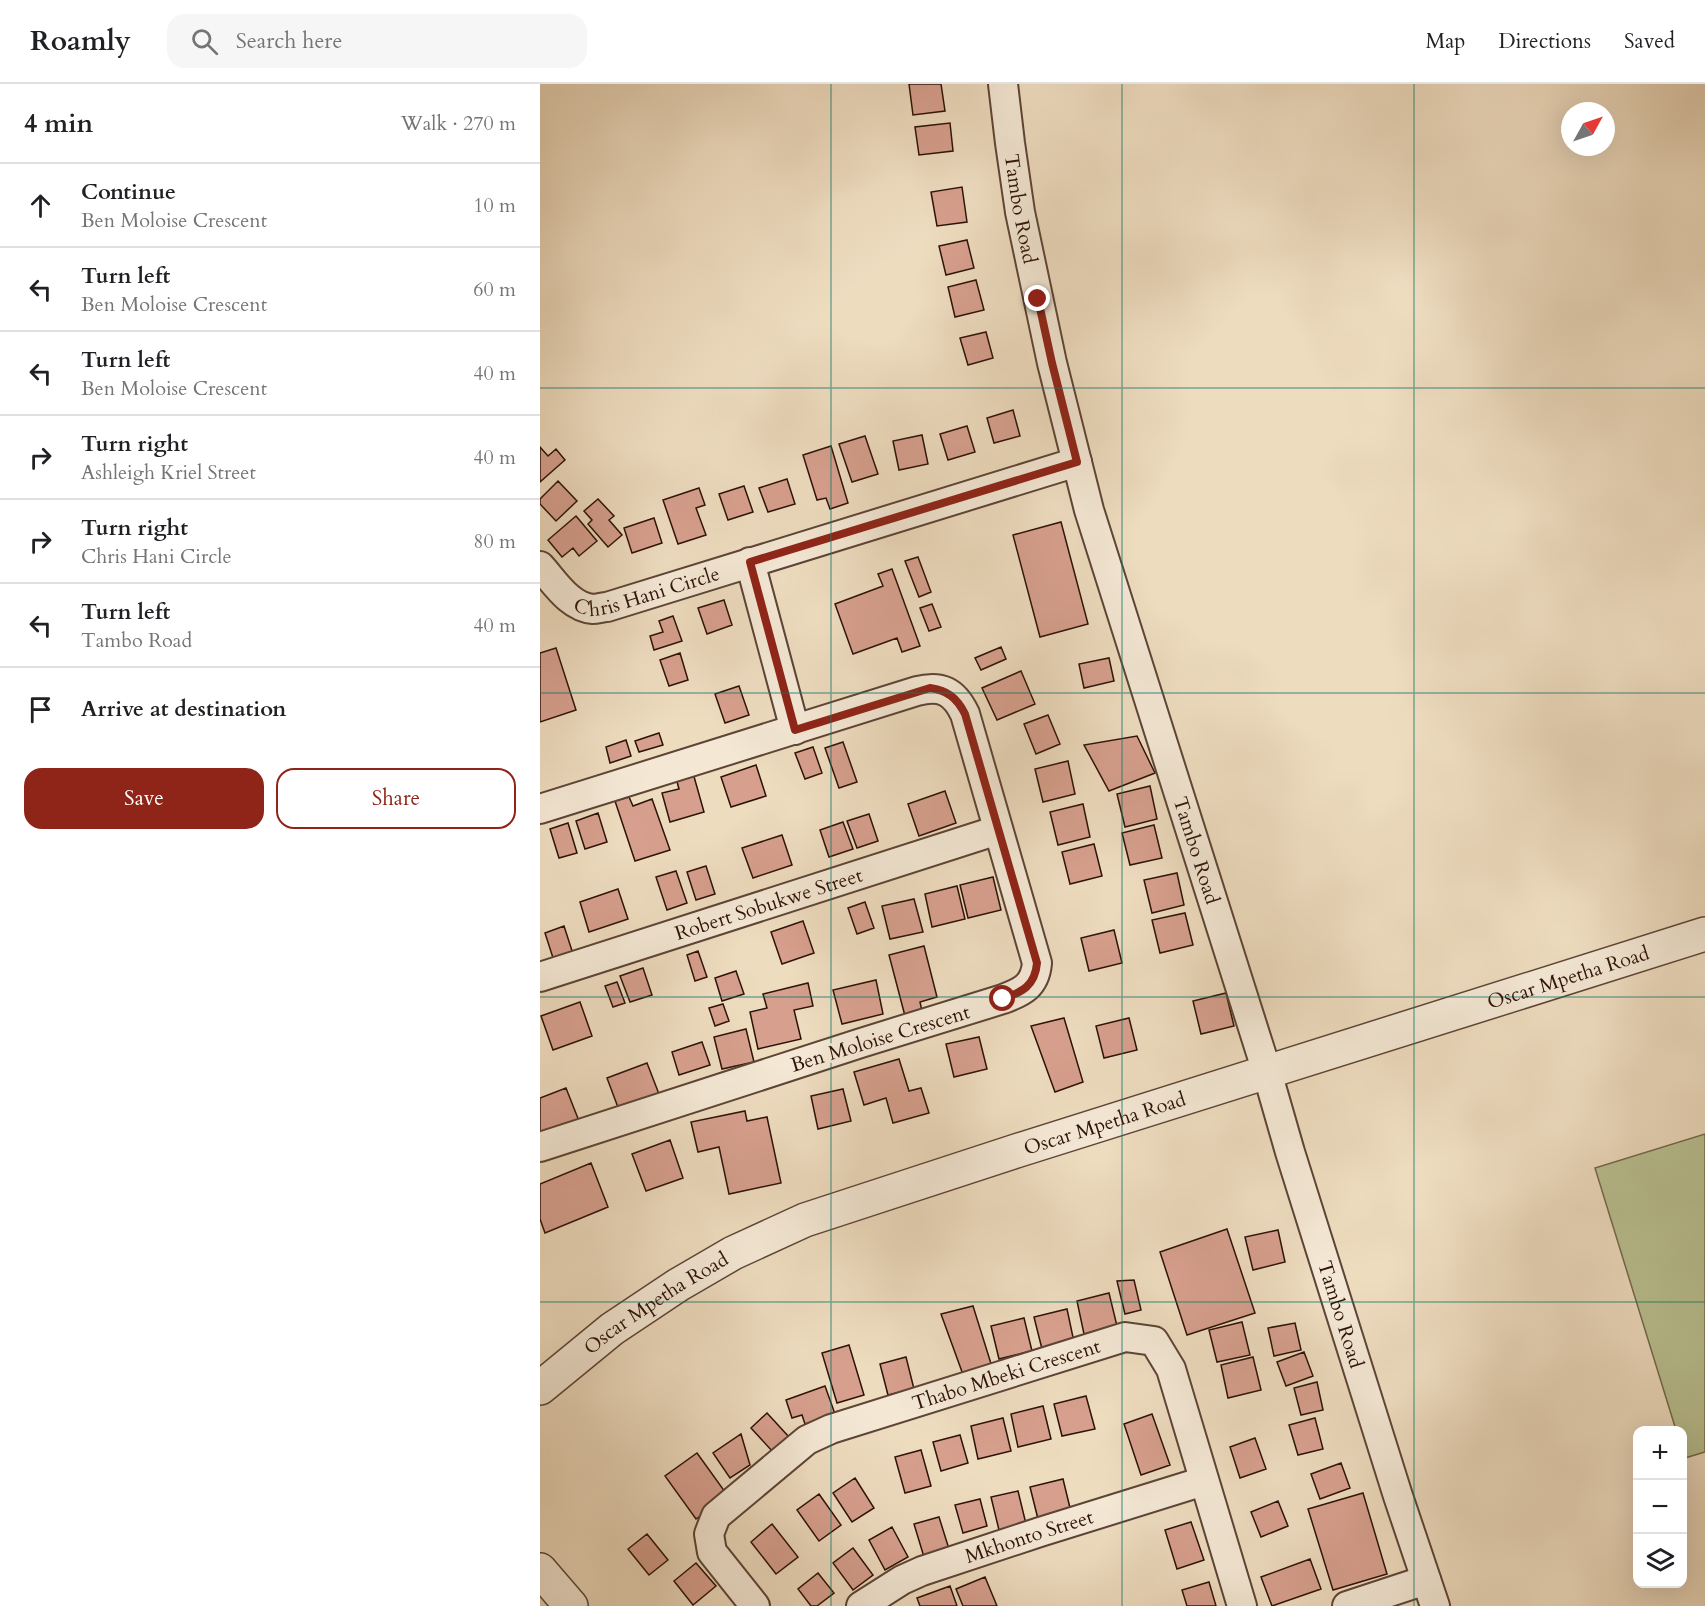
<!DOCTYPE html>
<meta charset="utf-8">
<style>
body{margin:0;font-family:Cardo,serif;background:#f6f6f6;color:#202124}
.controls{position:absolute;right:18px;bottom:18px;display:grid;overflow:hidden;border-radius:12px;box-shadow:0 6px 24px #0002}
.controls button{width:54px;height:54px;display:grid;place-items:center;padding:0;border:0;border-bottom:2px solid #e0e0e0;background:#fff;color:#202124;font:30px sans-serif}
.compass{position:absolute;left:1021px;top:18px;width:54px;height:54px;border-radius:50%;background:#fff;box-shadow:0 6px 24px #0002;rotate:50deg}
.stop{position:absolute;width:18px;height:18px;margin:-14px;border:4px solid #8f2418;border-radius:50%;background:#fff}
.stop.end{background:#8f2418;border-color:#fff;box-shadow:0 2px 6px #0008}
.list{margin:0;padding:0;list-style:none}
h2{display:flex;justify-content:space-between;align-items:center;height:78px;margin:0;padding:0 24px;font-size:26px}
h2 small{font-size:20px;font-weight:400;color:#757577}
.list li{display:grid;grid-template-columns:39px 1fr auto;gap:18px;align-items:center;box-sizing:border-box;height:84px;padding:0 24px;border-top:2px solid #e0e0e0}
.list b{display:block;font-size:22px;white-space:nowrap}
.list p{margin:0;font-size:20px;white-space:nowrap;color:#757577}
.list em{font-size:20px;font-style:normal;color:#757577}
.actions{display:flex;gap:12px;padding:18px 24px}
.actions a{flex:1;padding:14px 0;border:2px solid #8f2418;border-radius:18px;text-align:center;font-size:21px;color:#8f2418}
.actions .main{background:#8f2418;color:#fff}
.icon{flex:none;width:33px;height:33px;fill:none;stroke:currentColor;stroke-width:2;stroke-linecap:round;stroke-linejoin:round}
.map{position:relative;flex:none;width:1165px;height:1522px;overflow:hidden}
header{display:flex;align-items:center;gap:36px;box-sizing:border-box;height:84px;padding:0 30px;background:#fff;border-bottom:2px solid #e0e0e0}
header strong{font-size:28px}
nav{display:flex;gap:33px;margin-inline-start:auto;font-size:21px}
.search{width:420px;height:54px;background:#f6f6f6;display:flex;align-items:center;gap:15px;box-sizing:border-box;padding:0 21px;border-radius:18px;color:#757577;font-size:22px}
main{display:flex}
aside{flex:1;background:#fff}
.map>svg:first-child{display:block}
.green{fill:#b9c091;stroke:#73694c;stroke-width:1.5}
.building{fill:#d7a08e;stroke:#2d1208;stroke-width:1.5}
.lines{fill:none;stroke-linecap:round;stroke-linejoin:round}
.minor-casing{stroke:#5d4436;stroke-width:32}
.tertiary-casing{stroke:#5d4436;stroke-width:36}
.minor{stroke:#f4e8d5;stroke-width:28}
.tertiary{stroke:#f4e8d5;stroke-width:33}
.route{stroke:#8f2418;stroke-width:8}
.grid{fill:none;stroke:#0f766e;stroke-width:1.5;stroke-opacity:0.55}
.labels{text-anchor:middle;stroke-width:5;stroke-linejoin:round;paint-order:stroke}
.street-label{font-size:20px;fill:#2d1208;stroke:#f4e8d5}
</style>
<header>
<strong>Roamly</strong>
<div class="search"><svg class="icon" aria-label="search" viewBox="0 0 24 24"><circle cx="10" cy="10" r="6"/><path d="M15 15l6 6"/></svg>Search here</div>
<nav><a>Map</a><a>Directions</a><a>Saved</a></nav>
</header>
<main>
<aside>
<h2>4 min<small>Walk · 270 m</small></h2>
<ul class="list">
<li><svg class="icon" aria-label="ahead" viewBox="0 0 24 24"><path d="M12 20V5M6 11l6-6 6 6"/></svg><div><b>Continue</b><p>Ben Moloise Crescent</p></div><em>10 m</em></li>
<li><svg class="icon" aria-label="left" viewBox="0 0 24 24"><path d="M17 20v-9H6M10 6l-5 5 5 5"/></svg><div><b>Turn left</b><p>Ben Moloise Crescent</p></div><em>60 m</em></li>
<li><svg class="icon" aria-label="left" viewBox="0 0 24 24"><path d="M17 20v-9H6M10 6l-5 5 5 5"/></svg><div><b>Turn left</b><p>Ben Moloise Crescent</p></div><em>40 m</em></li>
<li><svg class="icon" aria-label="right" viewBox="0 0 24 24"><path d="M7 20v-9h11M14 6l5 5-5 5"/></svg><div><b>Turn right</b><p>Ashleigh Kriel Street</p></div><em>40 m</em></li>
<li><svg class="icon" aria-label="right" viewBox="0 0 24 24"><path d="M7 20v-9h11M14 6l5 5-5 5"/></svg><div><b>Turn right</b><p>Chris Hani Circle</p></div><em>80 m</em></li>
<li><svg class="icon" aria-label="left" viewBox="0 0 24 24"><path d="M17 20v-9H6M10 6l-5 5 5 5"/></svg><div><b>Turn left</b><p>Tambo Road</p></div><em>40 m</em></li>
<li><svg class="icon" aria-label="arrive" viewBox="0 0 24 24"><path d="M6 21V4h12l-3 4 3 4H6"/></svg><div><b>Arrive at destination</b></div></li>
</ul>
<div class="actions"><a class="main">Save</a><a>Share</a></div>
</aside>
<div class="map">
<svg width="1165" height="1522" viewBox="0 0 1165 1522">
<rect width="100%" height="100%" fill="#eedcbf"/>
<filter id="stains"><feTurbulence type="fractalNoise" baseFrequency=".00333" numOctaves="4"/><feColorMatrix values="0 0 0 0 .2 0 0 0 0 .09 0 0 0 0 .02 0 0 0 .5 -.17"/></filter>
<radialGradient id="worn" r=".72"><stop offset=".6" stop-color="#630" stop-opacity="0"/><stop offset="1" stop-color="#630" stop-opacity=".3"/></radialGradient>
<!-- green -->
<path class="green" d="M1165,1050V1368L1145,1374L1143,1366L1142,1346H1136L1055,1084Z"/>
<!-- building -->
<path class="building" d="M369,0H401L405,27L373,31Z
M410,39L413,67L379,71L375,43Z
M422,103L427,138L397,142L391,108Z
M427,156L434,184L406,191L399,162Z
M436,196L444,226L415,233L408,203Z
M446,248L453,274L428,281L420,254Z
M473,326L480,352L454,359L447,334Z
M427,342L435,368L408,376L400,350Z
M382,351L388,380L359,386L353,357Z
M325,352L338,390L312,398L299,360Z
M291,362L308,419L290,425L286,414L277,416L263,371Z
M0,363L8,372L16,365L25,376L0,398Z
M247,395L255,420L228,428L219,404Z
M18,397L37,417L16,437L0,420V415Z
M204,402L213,428L188,436L179,410Z
M159,404L165,421L156,424L166,451L138,460L123,416Z
M58,415L74,432L69,436L82,451L68,463L48,440L52,436L44,427Z
M36,432L57,457L39,472L33,464L22,473L8,456Z
M114,434L122,459L92,469L84,444Z
M521,438L548,540L500,553L473,451Z
M378,473L391,508L379,513L365,477Z
M352,485L380,562L362,568L357,554L313,570L295,520L343,502L338,490Z
M184,516L192,541L167,550L158,524Z
M392,520L401,543L389,547L380,524Z
M133,532L142,557L114,566L110,552L123,548L119,537Z
M461,563L466,575L441,586L435,574Z
M16,564L36,626L0,638V569Z
M140,569L148,596L129,602L120,576Z
M569,574L574,597L544,604L539,580Z
M481,587L495,620L457,636L442,604Z
M199,602L209,631L185,639L175,610Z
M508,631L520,660L496,670L484,640Z
M119,649L123,661L99,668L95,657Z
M597,652L615,689L569,707L544,661Z
M86,656L91,672L70,679L66,663Z
M303,658L317,698L299,704L285,664Z
M273,663L282,689L265,695L255,669Z
M528,677L535,710L503,718L495,685Z
M216,681L226,712L191,723L181,693Z
M153,689L164,728L130,738L122,709L139,705L136,694Z
M610,702L617,735L585,743L577,710Z
M405,707L416,739L379,752L368,720Z
M89,713L93,722L112,715L130,766L95,777L75,717Z
M543,720L550,753L518,761L510,728Z
M58,729L67,758L45,765L36,737Z
M329,730L338,757L317,764L307,737Z
M303,738L313,765L289,773L280,746Z
M28,739L37,769L19,774L10,745Z
M614,741L622,774L590,781L582,749Z
M242,751L252,781L213,794L202,764Z
M554,760L562,792L530,800L522,768Z
M166,782L175,810L156,816L147,788Z
M136,787L147,819L127,826L116,793Z
M637,789L644,821L612,829L604,796Z
M453,793L461,826L428,834L420,801Z
M417,802L425,835L392,843L385,810Z
M78,805L88,835L49,848L40,818Z
M374,815L383,848L350,855L342,822Z
M325,818L334,844L317,850L308,824Z
M645,829L653,861L620,869L612,836Z
M263,837L274,869L242,880L231,848Z
M24,842L35,876L14,877L5,849Z
M574,846L582,879L549,887L541,854Z
M384,862L397,913L380,918L382,927L365,932L349,871Z
M158,867L167,893L155,897L147,871Z
M103,884L112,911L90,918L80,892Z
M196,887L204,910L182,917L175,894Z
M336,896L343,930L302,940L293,906Z
M77,898L85,919L73,923L65,902Z
M268,899L273,922L254,926L261,955L218,965L210,928L227,924L223,910Z
M686,909L694,942L661,950L653,917Z
M40,918L52,952L13,966L1,932Z
M183,920L189,937L175,942L169,924Z
M524,934L543,998L515,1008L491,942Z
M589,934L597,966L564,974L556,942Z
M206,945L214,978L182,985L174,953Z
M439,953L447,985L414,993L406,960Z
M162,958L170,981L139,991L132,968Z
M359,975L369,1007L381,1004L389,1029L353,1039L346,1014L324,1021L314,988Z
M107,979L119,1010L79,1026L67,994Z
M26,1004L39,1037L0,1052V1014Z
M303,1005L311,1037L278,1045L271,1012Z
M205,1027L207,1037L227,1033L241,1099L189,1110L179,1063L158,1068L151,1038Z
M130,1056L143,1094L106,1107L92,1070Z
M51,1079L68,1123L5,1149L0,1135V1100Z
M687,1145L715,1229L647,1251L620,1168Z
M738,1146L745,1178L713,1186L705,1153Z
M594,1196L601,1226L585,1230L577,1197Z
M569,1209L577,1242L544,1250L537,1217Z
M433,1222L453,1286L425,1296L401,1230Z
M527,1225L534,1258L502,1265L494,1233Z
M484,1234L492,1267L459,1275L451,1242Z
M702,1238L710,1271L677,1278L669,1246Z
M755,1239L761,1266L734,1272L728,1244Z
M309,1261L324,1311L297,1319L282,1269Z
M764,1268L773,1292L746,1302L737,1278Z
M366,1273L374,1305L348,1311L340,1280Z
M713,1273L721,1306L688,1314L681,1281Z
M777,1298L783,1326L761,1331L754,1304Z
M285,1302L295,1330L265,1340L262,1331L252,1334L246,1316Z
M546,1312L555,1345L522,1352L514,1320Z
M503,1322L511,1355L478,1363L471,1330Z
M227,1329L249,1353L233,1368L211,1344Z
M612,1330L630,1381L601,1391L584,1340Z
M463,1334L471,1367L438,1375L431,1342Z
M775,1334L783,1365L758,1371L749,1341Z
M201,1350L210,1381L190,1394L173,1369Z
M420,1351L428,1379L401,1387L393,1358Z
M715,1354L726,1385L700,1394L690,1363Z
M381,1366L391,1402L365,1409L355,1373Z
M157,1369L188,1412L156,1435L125,1392Z
M801,1379L810,1404L780,1415L771,1390Z
M315,1394L334,1424L312,1438L293,1409Z
M523,1395L531,1428L498,1435L490,1403Z
M478,1407L486,1440L459,1446L451,1413Z
M823,1409L847,1490L793,1506L768,1425Z
M279,1410L301,1441L279,1457L257,1426Z
M440,1415L447,1442L423,1449L415,1421Z
M738,1417L748,1442L721,1453L711,1428Z
M399,1433L409,1465L384,1473L374,1440Z
M651,1438L664,1476L637,1485L625,1446Z
M232,1440L258,1473L236,1490L211,1458Z
M352,1443L368,1473L345,1486L329,1456Z
M107,1450L128,1476L109,1491L88,1465Z
M313,1464L333,1491L313,1506L293,1479Z
M770,1475L781,1505L732,1522L721,1493Z
M156,1479L176,1502L153,1521L134,1497Z
M278,1489L294,1509L277,1522H271L258,1505Z
M445,1493L457,1522H423L416,1505Z
M669,1498L676,1522H647L642,1506Z
M410,1502L417,1522H380L377,1514Z"/>
<g class="lines">
<!-- minor casing -->
<g class="minor-casing">
<g id="minor">
<path id="s1" d="M463,0L470,59L480,128L512,279L549,426L727,988L750,1068L858,1412L895,1522"/>
<path d="M210,478L255,646"/>
<path id="s2" d="M0,482C14,497 29,523 53,525C57,525 63,523 67,523L537,378"/>
<path d="M0,725L377,607C401,601 414,607 425,630L497,879C495,902 482,908 463,915L321,959L0,1063"/>
<path id="s3" d="M0,893L458,746"/>
<path id="s4" d="M215,1522L172,1468L169,1450L176,1432L267,1356L291,1345L585,1253L614,1257L631,1285L702,1522"/>
<path id="s5" d="M321,1522L362,1496L382,1487L500,1448L664,1397"/>
<path d="M807,1522L886,1496"/>
</g>
</g>
<!-- tertiary casing -->
<g class="tertiary-casing">
<g id="tertiary">
<path id="s6" d="M0,1304L72,1245L138,1201L193,1169L265,1136L476,1067L1165,850"/>
<path d="M0,1486L31,1522"/>
</g>
</g>
<!-- minor -->
<use href="#minor" class="minor"/>
<!-- tertiary -->
<use href="#tertiary" class="tertiary"/>
</g>
<g class="lines">
<!-- route -->
<path class="route" d="M463,915C482,908 495,902 497,879L425,630C417,614 407,606 390,604L255,646L210,478L537,378L512,279L498,215"/>
</g>
<!-- grid -->
<path class="grid" d="M291,0V1522M582,0V1522M874,0V1522M0,304H1165M0,609H1165M0,913H1165M0,1218H1165"/>
<g class="labels">
<!-- street labels -->
<g class="street-label">
<text dy="7" stroke="none"><textPath href="#s1" startOffset="126">Tambo Road</textPath></text>
<text dy="7" stroke="none"><textPath href="#s2" startOffset="126">Chris Hani Circle</textPath></text>
<text dy="7" stroke="none"><textPath href="#s1" startOffset="792">Tambo Road</textPath></text>
<text dy="7" stroke="none"><textPath href="#s3" startOffset="240">Robert Sobukwe Street</textPath></text>
<text dy="7" stroke="none"><textPath href="#s6" startOffset="1116">Oscar Mpetha Road</textPath></text>
<text transform="translate(340 954) rotate(-17)" y="7">Ben Moloise Crescent</text>
<text dy="7" stroke="none"><textPath href="#s6" startOffset="630">Oscar Mpetha Road</textPath></text>
<text dy="7" stroke="none"><textPath href="#s6" startOffset="144">Oscar Mpetha Road</textPath></text>
<text dy="7" stroke="none"><textPath href="#s1" startOffset="1278">Tambo Road</textPath></text>
<text dy="7" stroke="none"><textPath href="#s4" startOffset="435">Thabo Mbeki Crescent</textPath></text>
<text dy="7" stroke="none"><textPath href="#s5" startOffset="183">Mkhonto Street</textPath></text>
</g>
</g>
<rect width="100%" height="100%" filter="url(#stains)"/>
<rect width="100%" height="100%" fill="url(#worn)"/>
</svg>
<div class="controls">
<button>+</button>
<button>−</button>
<button><svg class="icon" aria-label="layers" viewBox="0 0 24 24"><path d="M12 4l9 5-9 5-9-5zM3 14l9 5 9-5"/></svg></button>
</div>
<svg class="compass" viewBox="-18 -18 36 36"><path d="M0-13l5 13h-10z" fill="#e53935"/><path d="M0 13l5-13h-10z" fill="#757577"/></svg>
<div class="stop" style="left:463px;top:915px"></div>
<div class="stop end" style="left:498px;top:215px"></div>
</div>
</main>
